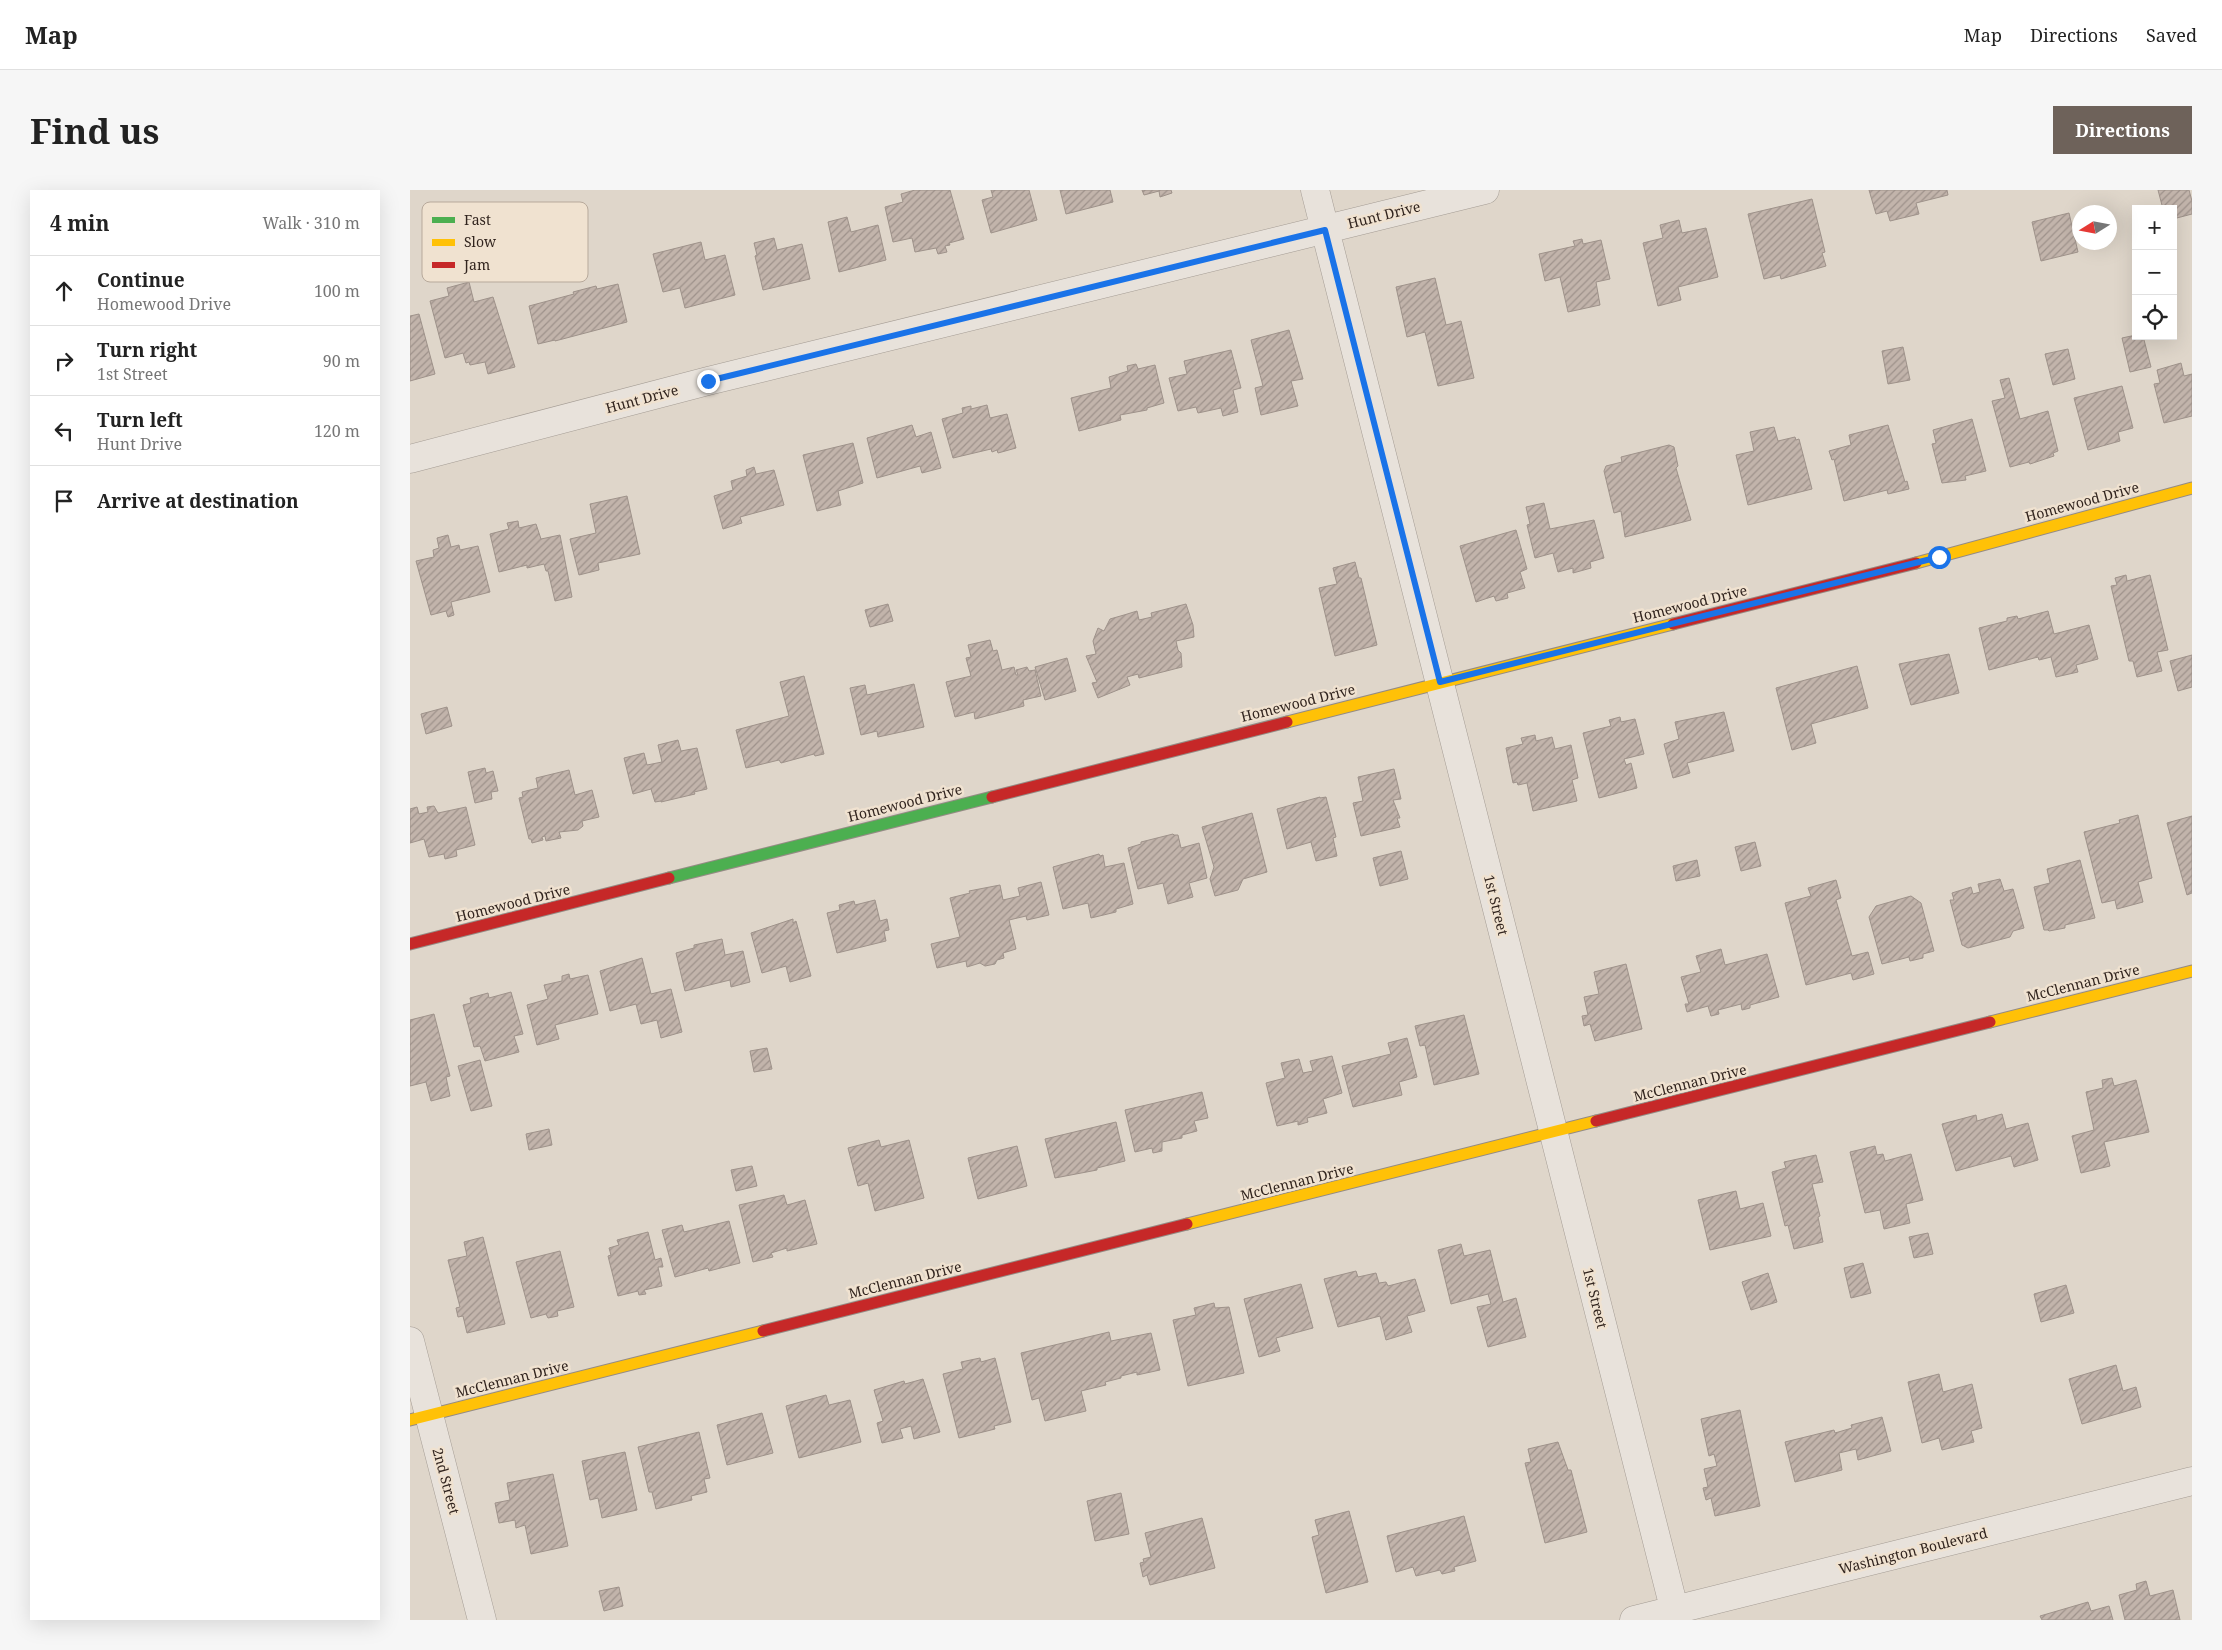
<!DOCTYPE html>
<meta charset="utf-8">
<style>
body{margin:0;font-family:"Noto Serif",serif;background:#f6f6f6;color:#222}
.controls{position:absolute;right:15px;top:15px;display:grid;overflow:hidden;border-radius:0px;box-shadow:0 5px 20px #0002}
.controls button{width:45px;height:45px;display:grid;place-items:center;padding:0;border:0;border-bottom:1px solid #e0e0e0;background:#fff;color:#222;font:25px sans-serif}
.compass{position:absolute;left:1662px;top:15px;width:45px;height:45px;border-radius:50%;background:#fff;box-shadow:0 5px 20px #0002;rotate:259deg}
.stop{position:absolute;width:15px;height:15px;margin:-11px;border:4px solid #1a73e8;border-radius:50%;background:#fff}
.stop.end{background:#1a73e8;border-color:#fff;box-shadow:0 1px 5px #0008}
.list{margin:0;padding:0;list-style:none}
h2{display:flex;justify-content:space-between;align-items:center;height:65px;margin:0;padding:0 20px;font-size:21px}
h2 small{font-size:16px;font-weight:400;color:#767676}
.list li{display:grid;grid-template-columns:32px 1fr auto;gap:15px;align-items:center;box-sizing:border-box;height:70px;padding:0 20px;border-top:1px solid #e0e0e0}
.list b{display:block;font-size:19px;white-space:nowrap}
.list p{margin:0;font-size:16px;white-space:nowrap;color:#767676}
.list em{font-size:16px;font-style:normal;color:#767676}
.icon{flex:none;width:28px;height:28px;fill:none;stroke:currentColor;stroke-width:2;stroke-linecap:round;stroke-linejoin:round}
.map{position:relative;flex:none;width:1782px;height:1430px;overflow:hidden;border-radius:0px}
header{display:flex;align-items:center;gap:30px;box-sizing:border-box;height:70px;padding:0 25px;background:#fff;border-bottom:1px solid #e0e0e0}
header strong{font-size:24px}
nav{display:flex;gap:28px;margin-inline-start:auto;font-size:18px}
.intro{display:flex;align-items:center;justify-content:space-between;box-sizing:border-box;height:120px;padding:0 30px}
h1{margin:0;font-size:35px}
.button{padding:12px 22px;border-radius:0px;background:#6e625a;color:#fff;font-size:18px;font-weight:700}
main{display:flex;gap:30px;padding:0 30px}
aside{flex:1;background:#fff;border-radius:0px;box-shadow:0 5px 20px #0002}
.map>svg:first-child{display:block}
.building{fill:url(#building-hatch);stroke:#9e928a}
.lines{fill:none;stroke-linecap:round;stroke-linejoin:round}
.street-casing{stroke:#a49c94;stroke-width:29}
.fast-casing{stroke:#948b84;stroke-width:13}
.slow-casing{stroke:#948b84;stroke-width:13}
.jam-casing{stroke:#948b84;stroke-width:13}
.street{stroke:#e8e2db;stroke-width:28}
.fast{stroke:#4caf50;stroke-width:11}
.slow{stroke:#ffc107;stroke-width:11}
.jam{stroke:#c62828;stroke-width:11}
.route{stroke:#1a73e8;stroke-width:6}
.labels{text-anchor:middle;stroke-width:5;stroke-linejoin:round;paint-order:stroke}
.street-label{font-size:14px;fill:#31241e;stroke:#f0e2d0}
.key{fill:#f0e2d0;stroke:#b7a99b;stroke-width:1}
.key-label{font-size:14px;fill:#31241e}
</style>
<header>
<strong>Map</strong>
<nav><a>Map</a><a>Directions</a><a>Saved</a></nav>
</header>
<div class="intro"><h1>Find us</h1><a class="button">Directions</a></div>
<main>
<aside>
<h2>4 min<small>Walk · 310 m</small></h2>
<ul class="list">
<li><svg class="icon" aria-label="ahead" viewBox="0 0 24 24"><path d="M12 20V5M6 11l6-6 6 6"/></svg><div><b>Continue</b><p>Homewood Drive</p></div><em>100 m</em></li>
<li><svg class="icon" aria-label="right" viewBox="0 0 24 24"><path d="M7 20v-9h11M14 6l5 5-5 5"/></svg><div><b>Turn right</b><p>1st Street</p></div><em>90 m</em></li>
<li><svg class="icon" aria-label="left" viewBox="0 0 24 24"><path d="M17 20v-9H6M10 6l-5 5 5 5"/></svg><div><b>Turn left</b><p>Hunt Drive</p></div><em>120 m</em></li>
<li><svg class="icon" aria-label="arrive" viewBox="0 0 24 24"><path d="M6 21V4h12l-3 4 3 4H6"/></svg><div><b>Arrive at destination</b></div></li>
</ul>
</aside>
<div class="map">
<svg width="1782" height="1430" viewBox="0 0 1782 1430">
<defs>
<pattern id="building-hatch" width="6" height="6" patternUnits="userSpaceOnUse" patternTransform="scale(1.25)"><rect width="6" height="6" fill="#c2b4ab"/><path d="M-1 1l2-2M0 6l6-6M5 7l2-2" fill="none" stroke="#9e928b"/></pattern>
</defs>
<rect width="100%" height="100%" fill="#dfd6ca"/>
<!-- building -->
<path class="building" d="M505,0H540L554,49L539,53L540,55L535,56L537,62L528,64L526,58L505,62L502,48L483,52L475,17L493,12L491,4Z
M581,0H619L627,30L581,43L572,10L583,7Z
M650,0H700L703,12L656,24Z
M732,0H761L762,3L750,7L749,1L734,5Z
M1459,0H1537L1538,5L1506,13L1509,24L1480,31L1477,21L1466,24Z
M1748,0H1779L1782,11V24L1763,29V19H1753Z
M1402,9L1415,62L1412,63L1416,76L1371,89L1370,85L1354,89L1338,24Z
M1659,23L1668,62L1631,71L1622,32Z
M437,27L441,42L468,35L476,70L429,82L418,32Z
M1269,30L1272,43L1296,38L1308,87L1268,97L1271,110L1248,116L1233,53L1253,48L1250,35Z
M364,48L367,60L392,54L400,89L353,100L345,66L347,65L344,53Z
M1172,49L1173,54L1191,50L1200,89L1186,92L1190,115L1158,122L1150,87L1135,91L1129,64L1165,56L1163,51Z
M291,52L295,70L315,65L325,105L275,118L270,98L253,102L243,64Z
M1025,88L1036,135L1051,131L1064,188L1028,196L1015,142L997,147L986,97Z
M59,92L64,112L83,107L105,177L78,184L75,172L60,175L59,172L56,173L53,163L35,168L20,111L39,106L37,98Z
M208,94L217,132L145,151V150L128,154L119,116L164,104L163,102L186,96L187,99Z
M9,124L25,184L0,191V126Z
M879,140L893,189L881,191L888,216L851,225L845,198L853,196L841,150Z
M1726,145V146H1733L1741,177L1720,182L1712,148Z
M1493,157L1500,190L1478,194L1472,161Z
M1658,159L1665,189L1643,195L1635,164Z
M821,160L831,198L823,200L828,222L813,226L811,218L788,223L786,217L768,221L759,188L777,184L774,171Z
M1771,173L1774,186L1782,184V226L1754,233L1744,194L1750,193L1747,180Z
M726,174L728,179L745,175L754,213L737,218V220L710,225L711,230L669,241L661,208L701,198L699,187L718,181L717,176Z
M1599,188L1610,229L1638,221L1648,261L1643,263L1644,266L1620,274L1619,272L1600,277L1582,211L1595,208L1590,190Z
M1712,196L1723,238L1708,242L1710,251L1678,260L1664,208Z
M577,215L580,228L597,224L606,258L588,263L587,260L582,262L581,259L543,268L532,229L553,223L552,218L561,216V219Z
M1562,229L1576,281L1555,286L1556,290L1532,293L1522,254L1526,253L1523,240Z
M502,235L506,247L521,242L531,278L512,283L510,276L467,288L457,248Z
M1478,235L1495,292L1497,291L1499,299L1478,304L1477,300L1434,311L1424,269L1422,270L1419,261L1441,255L1439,245Z
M1364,237L1368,251L1385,247L1386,250L1389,249L1402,299L1338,315L1326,265L1344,261L1340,242Z
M443,253L453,293L428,301L431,315L407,321L393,265Z
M1259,255L1264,257L1268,276L1266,278L1281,330L1215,347L1211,321L1204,323L1194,281L1196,276L1212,272L1211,267Z
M344,277L346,284L364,280L374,315L330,327L332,333L313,339L304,306L323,300L321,291L337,286L336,280Z
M217,306L230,364L188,373L189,380L169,385L160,349L186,343L180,314Z
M1134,313L1140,339L1184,330L1194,368L1180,372L1181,378L1163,383V378L1148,382L1143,363L1125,368L1117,335L1120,334L1116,317Z
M108,331L109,338L126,334L131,349L150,345L162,407L145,411L138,381H136L134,374L117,378V375L89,382L80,344L99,339L97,333Z
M1106,340L1117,379L1110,382L1115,398L1097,403L1098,408L1086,411L1084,406L1066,412L1050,356Z
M38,345L41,357L49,355L50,360L68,356L80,402L41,412L44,425L38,427L36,421L21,425L6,371L24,367L23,360L29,358L27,348Z
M945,372L949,388H951L967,455L925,466L909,398L927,394L923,378Z
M1716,385L1717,391L1740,385L1758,460L1747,462L1752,481L1727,487L1723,471H1719L1701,396L1707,395L1705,388Z
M478,414L483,431L460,437L455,420Z
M776,414L783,435L784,447L766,451L768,460L771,463L772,477L729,488L728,484L717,487L720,495L688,508L682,493L687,492L676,466L686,464L683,451L688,438L694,441L700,429L714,425L727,421L729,430L742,427L741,423Z
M1638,421L1644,444L1679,435L1688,469L1666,475L1668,482L1646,487L1641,467L1629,470L1628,467L1579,480L1569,438L1597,431V428L1607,426L1608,429Z
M580,450L583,461L587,460L592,480L604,477L606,485H608L606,480L617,477L619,481L625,480L631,506L613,510L614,516L565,529L564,522L545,527L536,492L561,486L556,468L561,467L558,455Z
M1539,464L1549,503L1501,515L1489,474Z
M1782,465V497L1768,501L1760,471Z
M657,468L666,501L635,510L625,477Z
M1447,476L1458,518L1401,534L1406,553L1382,560L1366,498Z
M394,486L414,564L405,566L404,564L371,573L369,570L336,578L326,540L379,526L370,492Z
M504,494L514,537L468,547L467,541L451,545L440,498L455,495L457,505Z
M37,517L42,536L16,544L11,524Z
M1314,522L1324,561L1277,573L1280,583L1263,588L1254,554L1269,549L1265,532Z
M1210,527L1211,532L1225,529L1234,564L1214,569L1216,575L1221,573L1227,598L1189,608L1173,543L1201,536L1199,530Z
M1125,545L1126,551L1142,547L1145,559L1161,555L1168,588L1162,590L1167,611L1123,621L1117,593L1108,595L1107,592L1103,593L1096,558L1113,554L1111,548Z
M268,550L271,561L287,558L297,599L284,602L285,604L251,612V611L245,612L241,599L223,604L214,568L234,563L237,575L252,572L248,555Z
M75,578L76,583L83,581L88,601L81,602L82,609L65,613L58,582Z
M984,579L991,609L983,610L990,628H987L990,637L951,646L943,613L953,611L948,587Z
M159,580L165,605L182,600L189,627L172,631L173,636L168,640L149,642L151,648L136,651L135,646L132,647L133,650L122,653L121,649H119L109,608L113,607L112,602L128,598L126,588Z
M910,607V608L916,607L926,647L923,648L927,666L906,671L901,652L877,659L867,619Z
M24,616L28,623L56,617L65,655L46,660L47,666L35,669L34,664L19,667L14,649L0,653V619L7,617L9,624L18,622L17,617Z
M842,623L857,682L833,689L828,700L805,706L800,689L804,677L792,637Z
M1728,625L1742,688L1728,692L1733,712L1707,719L1705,710L1692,713L1674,642L1710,633L1709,630Z
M1782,626V703L1777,705L1757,633Z
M763,644L764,645H768L771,658L789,653L797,688L779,693L783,707L758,714L753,693L728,699L718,658L731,654V652Z
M1345,652L1351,676L1331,681L1325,657Z
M991,661L998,689L970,696L963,668Z
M689,664L690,666L693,665L695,677L714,673L723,714L706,719V722L681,728L678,713L653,719L643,677Z
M1287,670L1290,686L1266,691L1263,676Z
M1670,670L1685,728L1655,735V738L1639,741L1638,740H1634L1624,697L1640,693L1637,679Z
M1590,689L1594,701L1603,699L1614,738L1603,741L1600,747L1558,758L1552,755L1540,710H1544L1542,703L1561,697L1563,704L1570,702L1568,694Z
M1426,690L1431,708L1426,710L1442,766L1458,762L1464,784L1443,790L1441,783L1396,795L1375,713L1401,706L1398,698Z
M631,692L639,725L617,730L616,726L599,730L606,759L593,763L594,768L587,770L585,774L575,776L570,773L557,777L556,771L527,778L521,754L550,747L540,708L560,703L559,701L590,695L593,710L610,706L608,698Z
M1501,706L1511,713L1524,761L1513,764V768L1500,771L1499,767L1472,774L1459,727L1466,716Z
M465,710L470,731L477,729L479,740L474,741L476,751L427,763L417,723L430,720L429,715L444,711L445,715Z
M383,729V733L386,731L401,786L380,792L376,776L352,783L341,743Z
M312,749L315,765L333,761L340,792L321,797L320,790L275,801L266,763L284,758V755Z
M1311,759L1315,775L1357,764L1369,807L1340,815V818L1332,820L1331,814L1308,820L1309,824L1301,826L1298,816L1277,822L1275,814H1279L1271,787L1291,782L1286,766Z
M232,768L241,804L261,799L272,842L251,848L247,830L231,834L226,814L200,821L190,781Z
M1216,774L1232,839L1185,851L1180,834L1174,836L1172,826L1178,825L1174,807L1189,804L1184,782Z
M159,784L160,789L178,785L188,824L145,835L149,849L127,855L117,815L138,809L134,795L152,791V786Z
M101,802L113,844L104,846L109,862L75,871L70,856L64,857L53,815L61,813L60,808L78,803L79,808Z
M24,824L40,886L36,887L40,906L21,911L16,892L0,896V830Z
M1054,825L1069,884L1024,895L1015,855L1010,856L1005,836Z
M997,848L1007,887L989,892L992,905L943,917L932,876L981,864L978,853Z
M357,858L362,879L344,882L340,861Z
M922,866L932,903L913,909L917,923L897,928L898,932L888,935V931L867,936L856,893L875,888L871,873L889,869L893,883L903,881L900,871Z
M70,870L82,916L61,921L48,876Z
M1702,888L1704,896L1726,890L1739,942L1694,952L1700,976L1671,983L1662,946L1684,940L1676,902L1693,898L1692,890Z
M792,902L798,928L784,931L787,941L772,945V948L752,952V961L743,963L742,958L725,962L715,920Z
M1592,924L1596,939L1618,933L1628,970L1604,977L1601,966L1546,981L1532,934L1566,925L1567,931Z
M706,932L715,971L687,978V980L645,988L635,949Z
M139,939L142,955L119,960L116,944Z
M469,950L471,957L499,950L514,1008L465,1021L458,993L448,996L438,958Z
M607,956L617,996L568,1009L558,968Z
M1465,956L1467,965L1473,964L1475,971L1501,964L1513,1010L1496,1014L1500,1033L1474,1039L1470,1020L1455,1023L1440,962Z
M1406,965L1413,992L1402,994L1410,1026L1408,1027L1413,1052L1384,1059L1378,1035L1375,1036L1362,982L1376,978L1374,972Z
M342,976L347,996L326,1001L321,980Z
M1326,1001L1330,1019L1353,1013L1361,1046L1300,1060L1288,1010Z
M374,1005L377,1015L395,1010L407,1054L377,1061V1058L361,1063L363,1067L343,1072L329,1015Z
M319,1031L330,1073L299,1081L298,1078L265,1087L252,1040L272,1035L274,1042Z
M238,1042L245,1070L251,1068L253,1077H248L252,1096L234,1100L236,1104L229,1105L228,1101L208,1106L198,1066L201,1065L199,1058L209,1055L207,1050Z
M1518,1043L1523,1064L1504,1068L1499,1047Z
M73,1047L95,1134L57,1143L53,1126L48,1127L46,1118L50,1117L38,1070L57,1066L54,1052Z
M1051,1054L1054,1066L1080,1060L1093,1112L1106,1108L1116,1147L1078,1157L1067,1117L1081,1114L1078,1104L1041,1114L1028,1060Z
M150,1061L164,1117L147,1121L148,1126L138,1128L136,1124L121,1128L106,1072Z
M1453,1073L1461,1103L1441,1108L1434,1078Z
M946,1081L948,1087L966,1083L969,1093L976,1092L978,1096L1005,1089L1015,1121L997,1126L1002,1142L976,1150L970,1126L928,1137L914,1089Z
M1358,1083L1367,1112L1341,1120L1332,1092Z
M891,1094L903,1138L866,1148L870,1161L849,1167L834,1109Z
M1656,1095L1664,1123L1631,1132L1624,1104Z
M804,1113L805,1118L819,1117L834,1183L778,1196L763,1130L786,1125L784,1118Z
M699,1142L701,1151L741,1143L750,1180L727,1185V1182L711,1186V1188L695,1192L696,1195L671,1201L676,1221L635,1231L629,1208L622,1210L611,1163Z
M570,1168L571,1172L585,1168L601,1232L584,1236L585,1239L549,1248L533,1184L553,1179L551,1172Z
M1706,1175L1713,1201L1726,1197L1731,1217L1672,1234L1659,1189Z
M1529,1184L1533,1202L1562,1194L1572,1238L1561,1241L1564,1252L1532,1260L1529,1248L1512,1253L1498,1192Z
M513,1189L530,1242L504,1249L501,1236L490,1239L493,1248L472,1253L467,1233L473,1231L464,1200L494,1191L495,1194Z
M416,1205L419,1215L440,1210L451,1252L389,1268L376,1216Z
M1330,1220L1350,1316L1305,1326L1301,1308L1296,1310L1293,1298L1298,1297L1294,1279L1307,1276L1304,1264L1299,1266L1291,1229Z
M352,1223L363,1263L317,1275L307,1235Z
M1472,1227L1481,1261L1448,1270L1446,1259L1429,1263L1432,1280L1385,1292L1375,1252L1424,1240L1425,1243L1442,1238L1441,1235Z
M289,1242L300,1288L294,1289L297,1302L281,1306L282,1310L246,1319L242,1302H239L228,1257Z
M1148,1252L1158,1280H1161L1177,1342L1135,1353L1115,1273L1121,1272L1118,1259Z
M215,1262L227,1320L192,1328L188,1308L180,1310L172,1271Z
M143,1284L158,1356L121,1364L115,1335L106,1338L105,1330L89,1333L85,1313L100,1310L97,1293Z
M711,1303L719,1344L685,1351L677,1311Z
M939,1321L958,1392L916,1403L902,1347L909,1345L905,1330Z
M1054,1326L1066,1371L1044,1377L1045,1381L1032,1384L1030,1380L1006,1386L1003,1377L986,1382L977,1346Z
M792,1328L805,1378L740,1395L737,1385L733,1387L730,1373L734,1372L733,1369L741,1367L735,1343Z
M1736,1391L1740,1406L1763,1400L1770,1430H1715L1709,1405L1727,1400L1726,1394Z
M209,1397L213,1416L194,1421L189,1401Z
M1678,1412L1681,1421L1699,1416L1703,1430H1632L1630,1426Z"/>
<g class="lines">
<!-- street casing -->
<g class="street-casing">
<path id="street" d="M905,0L1267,1430
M0,269L298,191L1075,0
M0,1151L72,1430
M1224,1430L1782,1291"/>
</g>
<!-- fast casing -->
<g class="fast-casing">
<path id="fast" d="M259,688L582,607"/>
</g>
<!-- slow casing -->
<g class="slow-casing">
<path id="slow" d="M1506,373L1782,298
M877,532L1263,434
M1580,832L1782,781
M777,1034L1186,931
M0,1230L353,1141"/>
</g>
<!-- jam casing -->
<g class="jam-casing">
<path id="jam" d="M1263,434L1506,373
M582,607L877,532
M0,754L259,688
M1186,931L1580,832
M353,1141L777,1034"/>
</g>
<!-- street -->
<use href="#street" class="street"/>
<!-- fast -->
<use href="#fast" class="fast"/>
<!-- slow -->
<use href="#slow" class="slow"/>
<!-- jam -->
<use href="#jam" class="jam"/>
</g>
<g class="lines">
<!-- route -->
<path class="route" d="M298,191L915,40L1030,492L1529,367"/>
</g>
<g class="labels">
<!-- street labels -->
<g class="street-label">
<text transform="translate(974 25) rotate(-14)" y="5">Hunt Drive</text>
<text transform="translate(232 209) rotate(-15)" y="5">Hunt Drive</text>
<text transform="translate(1672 312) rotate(-15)" y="5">Homewood Drive</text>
<text transform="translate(1280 414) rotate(-14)" y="5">Homewood Drive</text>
<text transform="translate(888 513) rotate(-14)" y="5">Homewood Drive</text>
<text transform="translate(495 613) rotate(-14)" y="5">Homewood Drive</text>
<text transform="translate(103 713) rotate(-14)" y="5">Homewood Drive</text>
<text transform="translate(1086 715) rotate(76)" y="5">1st Street</text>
<text transform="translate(1673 793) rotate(-14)" y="5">McClennan Drive</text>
<text transform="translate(1280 893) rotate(-14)" y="5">McClennan Drive</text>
<text transform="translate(887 992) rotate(-14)" y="5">McClennan Drive</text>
<text transform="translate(495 1090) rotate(-14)" y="5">McClennan Drive</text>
<text transform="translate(1185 1108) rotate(76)" y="5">1st Street</text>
<text transform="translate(102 1189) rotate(-14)" y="5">McClennan Drive</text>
<text transform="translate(36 1291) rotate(75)" y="5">2nd Street</text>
<text transform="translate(1503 1361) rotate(-14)" y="5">Washington Boulevard</text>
</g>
</g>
<!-- legend -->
<rect x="12" y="12" width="166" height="80" rx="8" class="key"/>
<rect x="22" y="27" width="23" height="6" fill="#4caf50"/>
<rect x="22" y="49" width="23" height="7" fill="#ffc107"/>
<rect x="22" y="72" width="23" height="6" fill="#c62828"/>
<g class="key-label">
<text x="54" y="35">Fast</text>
<text x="54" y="57">Slow</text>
<text x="54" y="80">Jam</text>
</g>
</svg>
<div class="controls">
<button>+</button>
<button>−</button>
<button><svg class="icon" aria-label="locate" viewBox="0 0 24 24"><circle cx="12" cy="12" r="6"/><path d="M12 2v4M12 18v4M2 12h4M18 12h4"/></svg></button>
</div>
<svg class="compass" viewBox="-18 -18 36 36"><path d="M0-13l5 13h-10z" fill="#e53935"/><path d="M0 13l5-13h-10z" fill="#767676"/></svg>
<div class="stop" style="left:1529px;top:367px"></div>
<div class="stop end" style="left:298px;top:191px"></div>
</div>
</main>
